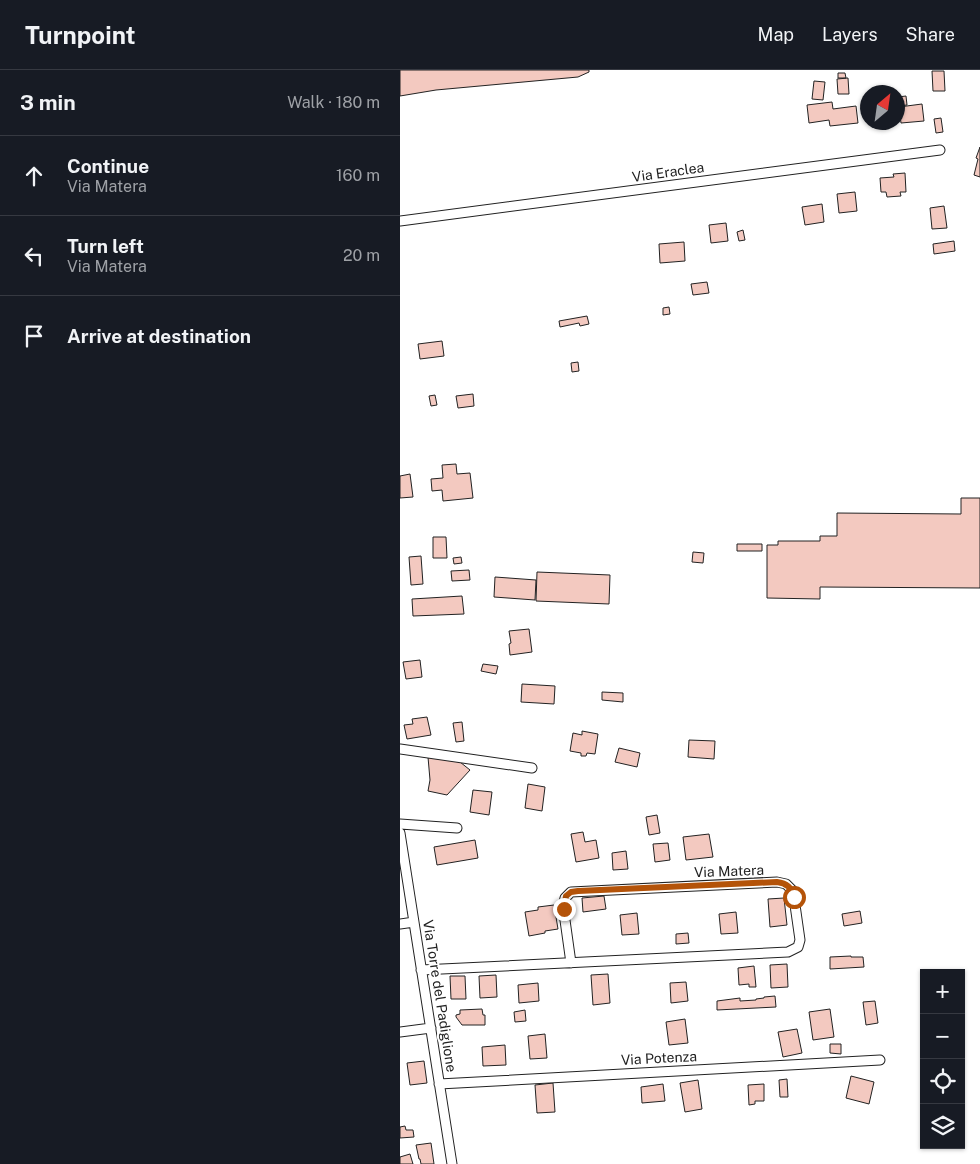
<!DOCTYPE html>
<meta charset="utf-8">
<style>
body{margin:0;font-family:"Public Sans",sans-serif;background:#242831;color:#f1f3f6}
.controls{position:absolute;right:15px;bottom:15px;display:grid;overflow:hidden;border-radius:0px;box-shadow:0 1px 4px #0004}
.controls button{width:45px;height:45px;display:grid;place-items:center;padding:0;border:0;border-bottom:1px solid #363941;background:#171b24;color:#f1f3f6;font:25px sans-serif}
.compass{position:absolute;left:460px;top:15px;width:45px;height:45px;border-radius:50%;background:#171b24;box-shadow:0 1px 4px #0004;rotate:29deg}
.stop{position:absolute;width:15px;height:15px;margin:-11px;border:4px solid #b45309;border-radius:50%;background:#fff}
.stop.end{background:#b45309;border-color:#fff;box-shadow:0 1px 5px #0008}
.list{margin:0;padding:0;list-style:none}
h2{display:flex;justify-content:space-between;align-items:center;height:65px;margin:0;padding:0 20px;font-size:21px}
h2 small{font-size:16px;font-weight:400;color:#9ea1a6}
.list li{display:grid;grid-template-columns:32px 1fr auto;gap:15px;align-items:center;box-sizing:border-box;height:80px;padding:0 20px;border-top:1px solid #363941}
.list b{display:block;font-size:19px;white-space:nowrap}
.list p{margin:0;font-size:16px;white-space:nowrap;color:#9ea1a6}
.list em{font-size:16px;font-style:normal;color:#9ea1a6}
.icon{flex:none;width:28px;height:28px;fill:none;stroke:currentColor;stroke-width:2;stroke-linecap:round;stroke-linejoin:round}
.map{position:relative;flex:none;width:580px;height:1094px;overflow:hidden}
header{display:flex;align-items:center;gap:30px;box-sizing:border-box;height:70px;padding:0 25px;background:#171b24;border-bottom:1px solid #363941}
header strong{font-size:24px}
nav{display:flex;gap:28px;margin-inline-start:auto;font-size:18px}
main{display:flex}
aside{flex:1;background:#171b24}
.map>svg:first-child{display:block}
.building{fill:#f3c9c0;stroke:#222}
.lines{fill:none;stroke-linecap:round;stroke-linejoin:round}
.minor-casing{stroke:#222;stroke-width:11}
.minor{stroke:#fff;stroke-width:9}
.route{stroke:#b45309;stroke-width:6}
.labels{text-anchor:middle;stroke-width:4;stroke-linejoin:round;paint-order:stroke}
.street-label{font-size:14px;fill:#222;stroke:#fff}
</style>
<header>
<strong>Turnpoint</strong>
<nav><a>Map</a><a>Layers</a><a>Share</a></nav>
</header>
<main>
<aside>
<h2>3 min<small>Walk · 180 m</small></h2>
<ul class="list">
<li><svg class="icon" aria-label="ahead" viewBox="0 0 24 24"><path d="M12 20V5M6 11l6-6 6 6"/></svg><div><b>Continue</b><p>Via Matera</p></div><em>160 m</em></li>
<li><svg class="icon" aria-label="left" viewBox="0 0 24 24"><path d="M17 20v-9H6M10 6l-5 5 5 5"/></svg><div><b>Turn left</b><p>Via Matera</p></div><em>20 m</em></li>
<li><svg class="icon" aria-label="arrive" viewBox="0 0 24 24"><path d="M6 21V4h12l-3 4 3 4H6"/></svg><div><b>Arrive at destination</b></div></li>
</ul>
</aside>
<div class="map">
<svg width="580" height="1094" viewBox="0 0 580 1094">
<rect width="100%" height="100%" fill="#fff"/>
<!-- building -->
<path class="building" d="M0,0H189V2L178,7L36,20L0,26Z
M532,1H544L545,21H533Z
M438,3H445L446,8H438Z
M448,8L449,24H438L437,9Z
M414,11L425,12L423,30L412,29Z
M506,26L507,35L498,36V27Z
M432,32L433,39L456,36L458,53L430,56L429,50L409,53L407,35Z
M522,34L524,51L501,53L499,37Z
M541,48L543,62L536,63L534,49Z
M580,77V107L574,105L578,89L576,88Z
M505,103L506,122H500L501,126L487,127L486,122H481L480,108L494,107L493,104Z
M455,122L457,141L439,143L437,124Z
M422,134L424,152L405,155L402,137Z
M544,136L547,158L532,159L530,138Z
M326,153L328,171L311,173L309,155Z
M343,160L345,170L339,171L337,162Z
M554,171L555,181L534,184L533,174Z
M284,172L285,191L260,193L259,174Z
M307,212L309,223L293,225L291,214Z
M269,237L270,244L263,245V238Z
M187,246L189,254L180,256L179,253L160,257L159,251Z
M42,271L44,286L20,289L18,274Z
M178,292L179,301L172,302L171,293Z
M73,324L74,336L58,338L56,326Z
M35,325L37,335L31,336L29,326Z
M56,394L57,404L70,403L73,428L43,431L42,420L32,421L31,409L43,408L42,395Z
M10,404L13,427L0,428V406Z
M561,428H580V518L420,517V529L367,528V475H378V471H420V466H437V443L561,444Z
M33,467H46L47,488H33Z
M337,474H362V481H337Z
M293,482L304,483L303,493L292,492Z
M21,486L23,514L11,515L9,487Z
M61,487L62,493L54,494L53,488Z
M69,500L70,510L52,511L51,501Z
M137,502L210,505L209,534L136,531Z
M95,507L136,510L135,530L94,527Z
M62,526L64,544L13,546L12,529Z
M129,559L132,582L110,585L109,574L111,573L109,561Z
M20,590L22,607L6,609L3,592Z
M83,594L98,596L96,604L81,601Z
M122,614L155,616L154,634L121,632Z
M202,622L223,623V632L202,630Z
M27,647L31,665L7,669L4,655L13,654L12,649Z
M62,652L64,671L56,672L53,653Z
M182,661L198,664L195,684L187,683L186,686H181V683L170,681L173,663L182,665Z
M289,670L315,671L314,689L288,687Z
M219,678L240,683L237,697L215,692Z
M28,687L60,692L70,700L47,725L28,721L30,710Z
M128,714L145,717L142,741L125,738Z
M73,720L92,722L89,745L70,742Z
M257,745L260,763L249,765L246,747Z
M183,762L185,772L196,770L199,788L176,792L171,764Z
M309,764L313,787L286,790L283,767Z
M75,770L78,788L37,795L34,777Z
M268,773L270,790L255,792L253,774Z
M226,781L228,799L213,800L212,783Z
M204,826L206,839L183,842L182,828Z
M384,828L387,855L370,857L368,829Z
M154,835L158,859L145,861V863L129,866L125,842L138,840V837Z
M460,841L462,853L444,856L442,844Z
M336,842L338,863L321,864L319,844Z
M237,843L239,864L222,865L220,845Z
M288,863L289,873L276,874V864Z
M451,886V887H463L464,897L430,899V887Z
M387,894L388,917L371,918L370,895Z
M354,896L356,917H349V914L339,915L338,898Z
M208,904L210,933L193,935L191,905Z
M96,905L97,927L80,928L79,906Z
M50,906H65L66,929H51Z
M286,912L288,931L271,933L270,913Z
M138,913L139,931L119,933L118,915Z
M375,926L376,937L317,940V931L340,928V931L356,930V929L364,928V927Z
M475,931L478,953L466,955L463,932Z
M82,939L83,945H85V955H62L56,947V945L60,944V940Z
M430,939L434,967L413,970L409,942Z
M125,940L126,951L115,952L114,942Z
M285,949L288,973L269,975L266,952Z
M397,959L402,983L383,987L378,962Z
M145,964L147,988L130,989L128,966Z
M430,974H441V984L430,983Z
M105,975L106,995L83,996L82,977Z
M24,991L27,1013L10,1015L7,993Z
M451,1006L474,1012L469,1034L446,1028Z
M387,1009L388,1027H380L379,1010Z
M298,1010L302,1039L285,1042L280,1013Z
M153,1013L155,1042L137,1043L135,1015Z
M263,1014L265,1031L242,1033L241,1017Z
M364,1014V1031H355V1034L349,1035L348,1015Z
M5,1056L6,1060H13L14,1067L0,1068V1057Z
M31,1073L34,1094H21L20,1089H19L16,1075Z
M10,1084L13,1094H0V1087Z"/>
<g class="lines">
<!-- minor casing -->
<g class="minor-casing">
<path id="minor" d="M0,151L540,80
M0,679L132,698
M0,754L57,758
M0,763L52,1094
M0,854L14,852
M21,900L388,882L398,877L400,870L393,821L386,814L377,812L171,822L165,828L163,836L171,893
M0,962L31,958
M39,1014L480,990"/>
</g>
<!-- minor -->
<use href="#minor" class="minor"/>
</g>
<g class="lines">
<!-- route -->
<path class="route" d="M164,839L166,826L171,822L178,821L377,812C386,813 392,817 394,827"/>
</g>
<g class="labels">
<!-- street labels -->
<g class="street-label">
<text transform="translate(268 102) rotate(-8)" y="5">Via Eraclea</text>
<text transform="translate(329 801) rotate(-2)" y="5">Via Matera</text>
<text transform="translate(40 926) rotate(81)" y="5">Via Torre del Padiglione</text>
<text transform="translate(259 988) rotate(-3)" y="5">Via Potenza</text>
</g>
</g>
</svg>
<div class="controls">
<button>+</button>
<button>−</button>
<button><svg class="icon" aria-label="locate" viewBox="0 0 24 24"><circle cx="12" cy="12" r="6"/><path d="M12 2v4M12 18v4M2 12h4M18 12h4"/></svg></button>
<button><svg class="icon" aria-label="layers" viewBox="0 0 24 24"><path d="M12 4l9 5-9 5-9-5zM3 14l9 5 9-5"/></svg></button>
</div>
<svg class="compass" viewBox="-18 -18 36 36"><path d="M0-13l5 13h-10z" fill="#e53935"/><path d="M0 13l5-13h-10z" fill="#9ea1a6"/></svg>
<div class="stop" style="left:394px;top:827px"></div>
<div class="stop end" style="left:164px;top:839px"></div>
</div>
</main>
